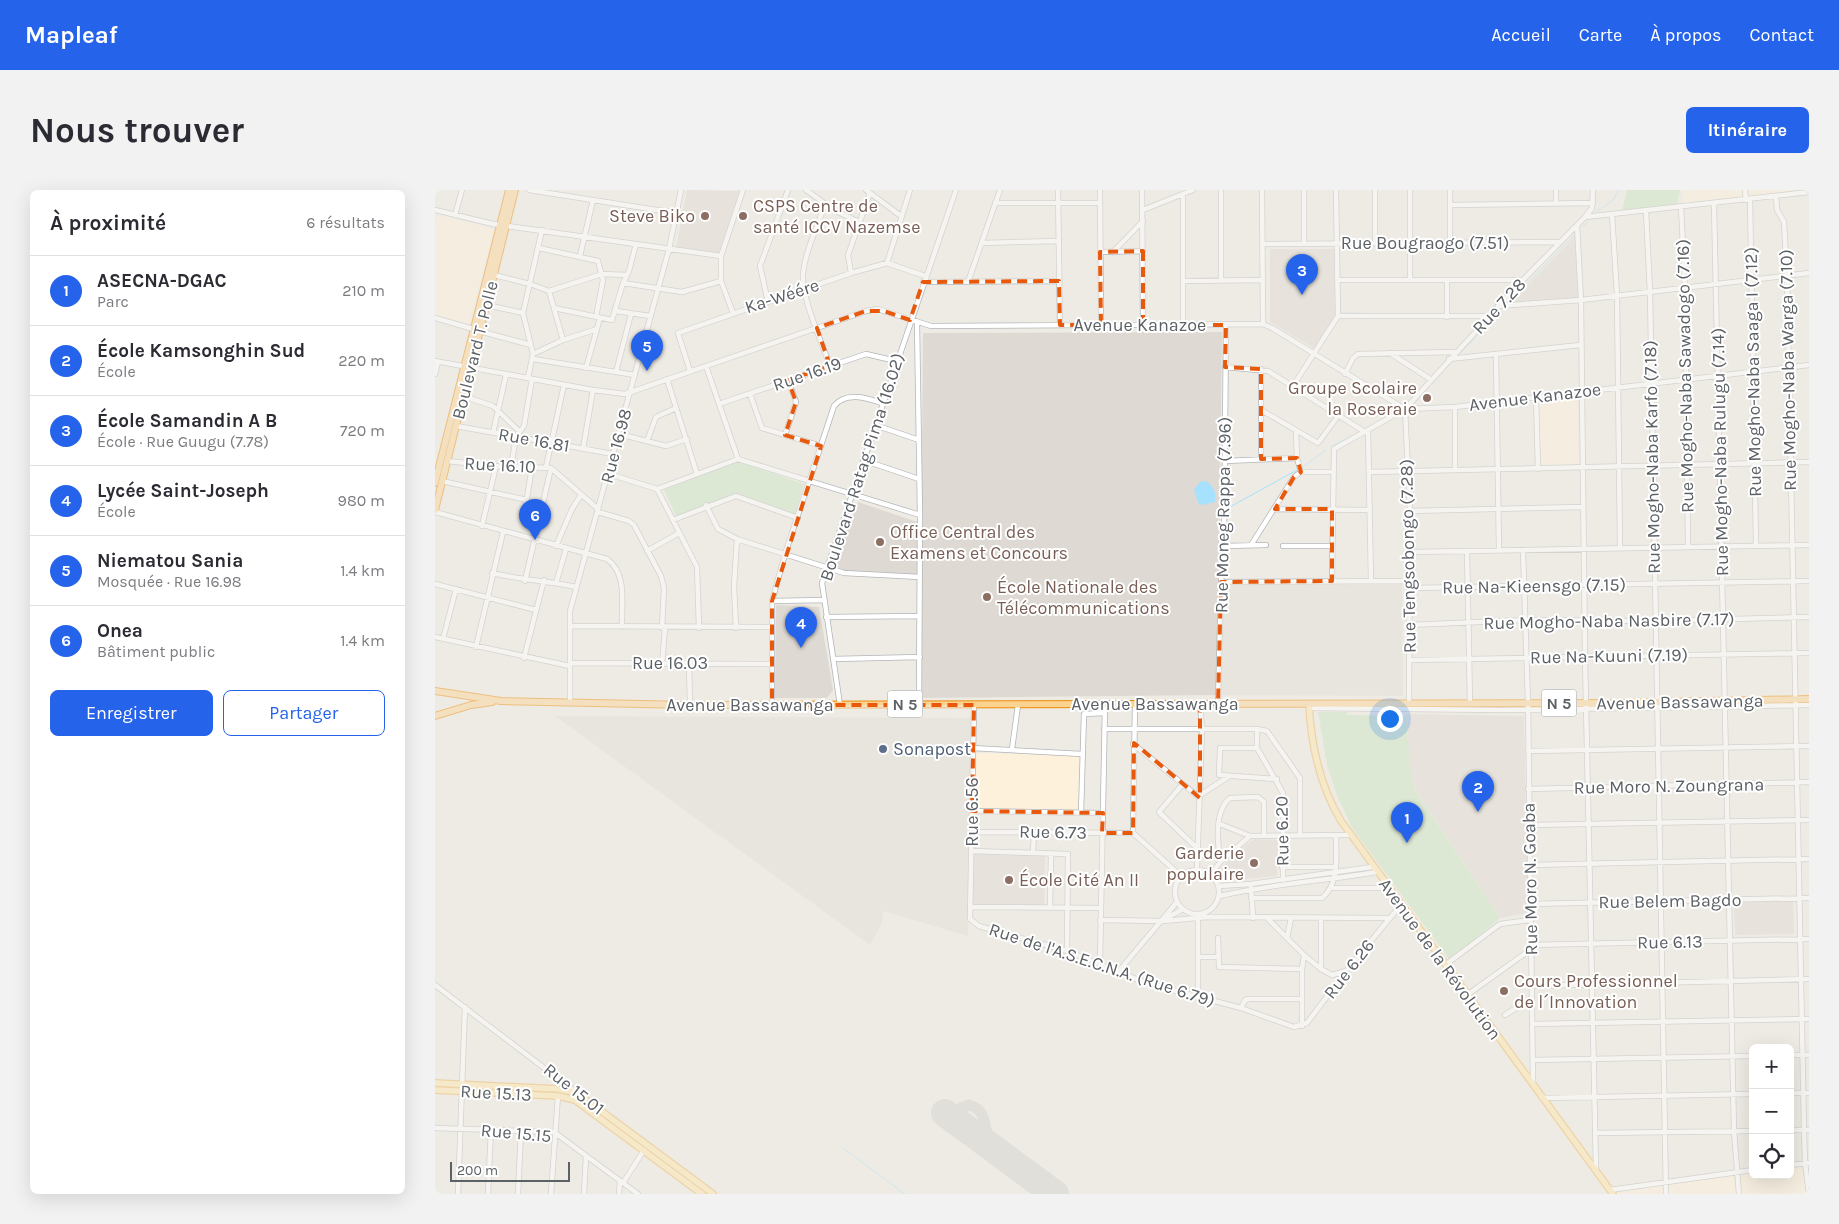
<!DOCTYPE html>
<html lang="fr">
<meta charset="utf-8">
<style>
body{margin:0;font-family:Karla,sans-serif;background:#f2f2f3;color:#2b2b33}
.controls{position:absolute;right:15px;bottom:15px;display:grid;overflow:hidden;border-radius:8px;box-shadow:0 5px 20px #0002}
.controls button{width:45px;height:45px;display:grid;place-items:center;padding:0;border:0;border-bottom:1px solid #e1e1e2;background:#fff;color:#2b2b33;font:25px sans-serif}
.scale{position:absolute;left:15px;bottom:12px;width:120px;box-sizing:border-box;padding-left:5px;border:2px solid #5c6165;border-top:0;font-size:14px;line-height:18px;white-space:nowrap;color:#5c6165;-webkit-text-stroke:4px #fff;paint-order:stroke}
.you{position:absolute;left:954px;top:528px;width:18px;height:18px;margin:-12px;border:4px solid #fff;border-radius:50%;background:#1a73e8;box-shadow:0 0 0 8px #1a73e833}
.badge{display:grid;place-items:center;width:32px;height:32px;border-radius:50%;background:#2563eb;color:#fff;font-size:16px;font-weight:700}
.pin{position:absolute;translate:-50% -41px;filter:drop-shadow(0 1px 2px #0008)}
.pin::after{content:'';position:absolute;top:26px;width:18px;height:15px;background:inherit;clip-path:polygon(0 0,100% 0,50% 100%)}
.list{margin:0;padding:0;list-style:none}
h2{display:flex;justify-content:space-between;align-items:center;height:65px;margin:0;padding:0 20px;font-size:21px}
h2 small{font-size:16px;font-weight:400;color:#7c7c81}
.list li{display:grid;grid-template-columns:32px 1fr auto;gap:15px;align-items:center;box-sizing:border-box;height:70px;padding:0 20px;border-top:1px solid #e1e1e2}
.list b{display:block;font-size:19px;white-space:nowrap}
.list p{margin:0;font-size:16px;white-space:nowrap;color:#7c7c81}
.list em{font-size:16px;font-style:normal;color:#7c7c81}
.actions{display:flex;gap:10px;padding:15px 20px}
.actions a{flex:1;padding:11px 0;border:1px solid #2563eb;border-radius:8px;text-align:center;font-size:18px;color:#2563eb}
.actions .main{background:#2563eb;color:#fff}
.icon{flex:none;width:28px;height:28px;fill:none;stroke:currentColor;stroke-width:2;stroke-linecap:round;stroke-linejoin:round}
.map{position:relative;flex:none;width:1374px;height:1004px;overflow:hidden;border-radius:8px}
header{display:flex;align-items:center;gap:30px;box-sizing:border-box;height:70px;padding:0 25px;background:#2563eb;color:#fff}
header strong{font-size:24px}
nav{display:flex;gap:28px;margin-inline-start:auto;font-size:18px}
.intro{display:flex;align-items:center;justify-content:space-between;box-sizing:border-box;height:120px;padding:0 30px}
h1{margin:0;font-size:35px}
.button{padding:12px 22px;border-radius:8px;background:#2563eb;color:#fff;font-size:18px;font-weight:700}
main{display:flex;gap:30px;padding:0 30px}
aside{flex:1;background:#fff;border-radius:8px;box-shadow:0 5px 20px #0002}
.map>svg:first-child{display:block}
.commercial{fill:#fdf1db}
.industrial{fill:#e0ddd9}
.education{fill:#dedad3}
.green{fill:#c6e5c2}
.water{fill:#a6e1fd}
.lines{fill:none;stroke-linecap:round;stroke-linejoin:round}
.stream{stroke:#a6e1fd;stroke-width:1}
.taxiway{stroke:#d0d0cc;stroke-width:11}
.runway{stroke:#d0d0cc;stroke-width:28}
.minor-casing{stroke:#b2b6b9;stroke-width:6}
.major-casing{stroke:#edb55e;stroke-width:8}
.highway-casing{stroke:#ec8a07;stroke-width:8}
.minor{stroke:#fff;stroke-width:4.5}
.major{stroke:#fde6ab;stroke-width:5.5}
.highway{stroke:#fad390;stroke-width:6}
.marked{fill:none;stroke:#e8590c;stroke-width:4;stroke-dasharray:10 6;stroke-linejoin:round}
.education-dot{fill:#8d6e63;stroke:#fff;stroke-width:2}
.service-dot{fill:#5c6f8a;stroke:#fff;stroke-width:2}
.labels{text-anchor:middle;stroke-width:4;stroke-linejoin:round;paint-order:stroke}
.shield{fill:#fff;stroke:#8d9093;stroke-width:1}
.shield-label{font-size:16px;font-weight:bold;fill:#5c6165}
.education-label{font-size:18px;fill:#785e54;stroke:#fff;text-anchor:start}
.street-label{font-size:18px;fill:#5c6165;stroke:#fff}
.service-label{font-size:18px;fill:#4e5e75;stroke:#fff;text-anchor:start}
</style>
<header>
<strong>Mapleaf</strong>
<nav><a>Accueil</a><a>Carte</a><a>À propos</a><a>Contact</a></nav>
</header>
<div class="intro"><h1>Nous trouver</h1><a class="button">Itinéraire</a></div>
<main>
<aside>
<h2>À proximité<small>6 résultats</small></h2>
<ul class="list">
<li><span class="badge">1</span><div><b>ASECNA-DGAC</b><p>Parc</p></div><em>210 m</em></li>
<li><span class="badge">2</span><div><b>École Kamsonghin Sud</b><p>École</p></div><em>220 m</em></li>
<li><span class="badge">3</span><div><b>École Samandin A B</b><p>École · Rue Guugu (7.78)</p></div><em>720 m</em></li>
<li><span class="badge">4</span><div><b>Lycée Saint-Joseph</b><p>École</p></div><em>980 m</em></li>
<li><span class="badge">5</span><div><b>Niematou Sania</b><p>Mosquée · Rue 16.98</p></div><em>1.4 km</em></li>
<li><span class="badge">6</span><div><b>Onea</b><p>Bâtiment public</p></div><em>1.4 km</em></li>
</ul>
<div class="actions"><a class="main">Enregistrer</a><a>Partager</a></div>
</aside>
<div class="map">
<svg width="1374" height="1004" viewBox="0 0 1374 1004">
<rect width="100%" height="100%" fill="#eeebe4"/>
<!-- commercial -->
<path class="commercial" d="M1247,0H1368L1250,16Z
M2,25L59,39L34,134L0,125V34Z
M1142,207L1144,276L1104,278L1103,211Z
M541,563L644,565L643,620L540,618Z
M1374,973V1004H1178L1175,1000L1318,980V985H1355V975Z"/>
<!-- industrial -->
<path class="industrial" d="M786,395H967L968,506L787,505Z
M120,526L536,528L533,746L448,721L447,733L435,755Z"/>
<!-- education -->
<path class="education" d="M252,0L305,1L284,64L241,58Z
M1141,45L1143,108L1075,114Z
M835,59H899L900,126L880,159L835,132Z
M787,142L782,505L485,508L488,143Z
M423,312L482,332V385L404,381L401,371Z
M341,415L384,417L398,500L392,508H340Z
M971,524L1089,526L1093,723L1065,728L980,599L975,576Z
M819,649L843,650L842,686L790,691L785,685L788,676L806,658Z
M538,664L610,666L609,716L537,715Z
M1358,711L1359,744L1300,745L1299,712Z"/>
<!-- green -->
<path class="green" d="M1192,0H1245L1242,15L1187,20Z
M301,271L369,294L359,327L301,307L242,328L229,300Z
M883,522H912V525L971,526L975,574L980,600L1065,728L1015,770L917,638L902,605L892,575Z"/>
<!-- water -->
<path class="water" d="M766,291L773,292C780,299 781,303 780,312L767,315L763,313L759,299Z"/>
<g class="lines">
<!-- stream -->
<path class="stream" d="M1161,22L1178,10L1184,0
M1147,37L1153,32
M1074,113L1139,45
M907,123L967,124
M1028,124H1051L1081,92
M1024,164L1056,131
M897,256L923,243
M868,277L891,260
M793,318L862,280
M408,958L470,1004"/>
<!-- taxiway -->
<path class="taxiway" d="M543,947C530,949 522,943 519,930L526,918L534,915C550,919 549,932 552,945C554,951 559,957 563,962"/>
<!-- runway -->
<path class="runway" d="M510,923L620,1004"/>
<!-- minor casing -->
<g class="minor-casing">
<path id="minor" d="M94,0L241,23
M371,0L399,20L424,32
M431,0L466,26
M623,0L625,135
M665,0L666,135
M707,0L708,135
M786,0V90
M827,0L828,134
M940,0V53
M1015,0V53
M1121,0V14
M1310,0L1311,10
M748,4V134
M1341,6L1342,20L1349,32L1352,85L1369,940L1370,973L1374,1004
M1315,9L1321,355
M560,13H665
M390,14C383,36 370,61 368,84C366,107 387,153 395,176
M1279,14L1299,941L1304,1004
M1015,15L1158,13
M1246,16L1250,98L1253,356
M0,20L58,34L286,66
M708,20L758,0
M1211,21L1215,102L1231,1004
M1177,24L1182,105L1185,358
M20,25L27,0
M1150,27L1374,2
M1142,35L1146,110L1150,467L1161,980
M547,53L624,51
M869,53V0
M201,54L194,81L188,93L247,102L286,91
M827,54L1123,52
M104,58L163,71L168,90L161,127
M665,62L708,61
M678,62L708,31
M145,66L158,10
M452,73L475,0
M416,83L413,65L435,3
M59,85L95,94L114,101L167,84L192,85
M902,90H1088
M975,90V0
M1012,90V127
M748,91L828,90
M488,92L624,91
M533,92L565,0
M114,101L128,150
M333,112L325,76L353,0
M52,115L88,123
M1063,116L1146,110L1374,83
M119,118L177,130L188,93
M181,121L215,126
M298,123L286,91V66L308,0
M903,126H1054
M0,128L38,139
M482,133L485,325L484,515
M44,141L96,155
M955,163L995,189
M98,164L128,150L162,139
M1061,165L1064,360
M98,169L200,185
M1014,169L1145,155
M0,171L158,200L190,204L431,121L443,119L496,136L828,134L837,138L970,219L1020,217L1374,175
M271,176L303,269
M790,177L833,181L930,242
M151,178L165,128
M255,181L243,143L416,83L452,73L490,86
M181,182L196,124
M0,184L3,172
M910,184L918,168L923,164L1020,162
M93,188L98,164L88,123L107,40
M232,189L262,284
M858,196L903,126L901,0
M315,204L327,238L386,256
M28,206L58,216L84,241
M1101,207L1103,279
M284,214L431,164L461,171
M1020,217V280
M970,219L975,321L974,513
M826,220L883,253L903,226
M440,235L484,250
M21,236L178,264
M933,240L936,391
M861,241L862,268L866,282
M58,243L71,185
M184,244L231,256L252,249
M350,245L361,212L353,190
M212,251L221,227L241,218
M148,259L158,200
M826,269V179
M428,270L484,289
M12,271L61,276L116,278L163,319
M790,271L862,268
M76,277L81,247L89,236L97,189
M97,277L91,314L108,319
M111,277L129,195
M934,282L1374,272
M174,284L222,299L303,269L485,325
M7,291L92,310
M222,299L262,377L264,438
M271,315L283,339L302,349L409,383L485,387
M840,319L935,320
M975,321L1148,317
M0,322L172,369C193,384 186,414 187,437
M163,322L194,331L199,335L226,386L229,398L227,438
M238,330L301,306L363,328
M47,336L61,276
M816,355L859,287L866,282H898
M121,356L137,319L146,305
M789,356L831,355
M848,356H897
M212,361L244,343
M1032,361L1035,513
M1088,361L1093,513L1098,894
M974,362L1374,355
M57,383C86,390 113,391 141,397
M90,391L116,278
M897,391L899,259L970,219L1088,90L1150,27L1157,18L1158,0
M786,392L974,391
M121,393L131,359
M0,394L101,420
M974,398L1374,391
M337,411L389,410
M391,427L484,426
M974,435L1091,430L1220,431L1374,427
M135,436L336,437
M301,438L299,396L302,349
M0,447L135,476
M8,449L21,399
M41,457L68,342
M89,468L109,390
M398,469L485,467
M975,470L1374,463
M135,473L336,474
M227,474L230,438
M254,474L255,515
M135,513V421L234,59L246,0
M783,514L786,392L789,356L791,135
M337,515V411L350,364L399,216C411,201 432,208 447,213
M405,515L387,393L521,0
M539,515L535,729L544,736L632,761L711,793L806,818L859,837L872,833L911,781L965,716
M874,518L1067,520L1374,515
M669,539H822L832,541L865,588V645
M822,539V558L848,603V690
M698,554L765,608
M537,558L647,564
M822,558H785L784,585L842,589
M577,559L583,515
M1093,561L1374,556
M747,595L724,622L764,660
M1093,599L1374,592
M765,605L793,587
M537,621L668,623
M646,623L649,524L669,523
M785,634L815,646
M1094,635L1374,630
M538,642L698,643
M698,643L700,515
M698,643L746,686
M537,661L633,664L632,761
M598,663L599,642
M786,671C782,654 779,621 795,608L823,607L829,612V645
M1094,675L1374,669
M847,677H900
M762,679L767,539L765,514
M740 702a22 22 0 1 1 44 0a22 22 0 1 1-44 0Z
M776,684L786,671L815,646L915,645
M784,696L816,694L937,677
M816,697L818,728
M898,698H953
M785,706C836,694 889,691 941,682
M816,708H887C905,693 901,667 901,645
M1095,714L1374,708
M535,717L665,718
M615,718L616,664
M763,728V808
M832,728L869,765L886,779L897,785L911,781
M730,729L748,719
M665,730L728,731L773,727L954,728
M783,748L784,777L867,779
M852,748L856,728
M1095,755L1374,749
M765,767H783
M665,774L670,515
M1010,775L1065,734L1095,730
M886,779V728
M683,782L742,712
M0,795L142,903
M1096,796L1374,789
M1032,805L1095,760
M806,818L810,810L814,809H866
M1070,825L1097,808
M1097,834L1374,829
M867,836V779L869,765
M1355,865H1374
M1098,870L1318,866
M1355,903H1374
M1107,908L1318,904
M0,938L119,942L203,1004
M1355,940H1374
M1160,943L1318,941
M1355,975L1374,973
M188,993L209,960
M1175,1000L1318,980
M23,1004L30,817
M53,1004L56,940
M83,1004L86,941
M116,1004L123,906
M149,1004L151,966
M184,1004L185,991"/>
</g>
<!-- major casing -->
<g class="major-casing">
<path id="major" d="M874,514C876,555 885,596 906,631L1178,1004
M0,893L123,899L142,903L278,1004
M0,900L123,906L140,910L267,1004"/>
</g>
<!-- highway casing -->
<g class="highway-casing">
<path id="highway" d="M0,293L74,0
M0,320L80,0
M0,501L66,511L255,515L1179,513L1374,509
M0,526L36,515L57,512"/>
</g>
<!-- minor -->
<use href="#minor" class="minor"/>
<!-- major -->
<use href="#major" class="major"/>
<!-- highway -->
<use href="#highway" class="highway"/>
</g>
<!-- marked area -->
<path d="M0 0H1374V1004H0ZM708,61V135H791L790,177L826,179V269L862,268L866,282L859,287L840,319H897V391L786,392L783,514H765V608L699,553L698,643H667L668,623L537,621L539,515H337V411L386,256L350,245L361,212L353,190L395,176L382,138L431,121H449L475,130L488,92L624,91L625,135H666L665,62Z" fill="#eeebe4" fill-opacity=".55" fill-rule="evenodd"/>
<path class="marked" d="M708,61V135H791L790,177L826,179V269L862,268L866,282L859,287L840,319H897V391L786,392L783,514H765V608L699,553L698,643H667L668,623L537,621L539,515H337V411L386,256L350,245L361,212L353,190L395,176L382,138L431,121H449L475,130L488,92L624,91L625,135H666L665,62Z"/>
<!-- markers -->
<g class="education-dot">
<circle cx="270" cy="26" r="5"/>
<circle cx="308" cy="26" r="5"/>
<circle cx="992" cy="208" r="5"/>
<circle cx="445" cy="352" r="5"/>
<circle cx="552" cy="407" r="5"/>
<circle cx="819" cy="673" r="5"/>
<circle cx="574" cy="690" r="5"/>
<circle cx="1069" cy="801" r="5"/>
</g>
<circle class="service-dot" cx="448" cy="559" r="5"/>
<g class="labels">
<!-- shield labels -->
<g class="shield">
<rect x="1106.5" y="499.5" width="35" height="27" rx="4"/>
<rect x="452.5" y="500.5" width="35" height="27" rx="4"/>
</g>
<g class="shield-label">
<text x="1124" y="519">N 5</text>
<text x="470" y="520">N 5</text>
</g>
<!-- education labels -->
<g class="education-label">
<text x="318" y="22">CSPS Centre de<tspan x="318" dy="21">santé ICCV Nazemse</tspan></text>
<text x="260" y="32" text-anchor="end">Steve Biko</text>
<text x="982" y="204" text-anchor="end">Groupe Scolaire<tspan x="982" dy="21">la Roseraie</tspan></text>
<text x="455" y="348">Office Central des<tspan x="455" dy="21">Examens et Concours</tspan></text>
<text x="562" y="403">École Nationale des<tspan x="562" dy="21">Télécommunications</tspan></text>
<text x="809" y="669" text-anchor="end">Garderie<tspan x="809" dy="21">populaire</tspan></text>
<text x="584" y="696">École Cité An II</text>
<text x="1079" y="797">Cours Professionnel<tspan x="1079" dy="21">de l´Innovation</tspan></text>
</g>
<!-- street labels -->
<g class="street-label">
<text x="990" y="59">Rue Bougraogo (7.51)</text>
<text transform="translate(347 106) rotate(-18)" y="6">Ka-Wéére</text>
<text transform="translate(1064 116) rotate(-47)" y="6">Rue 7.28</text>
<text x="705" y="141">Avenue Kanazoe</text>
<text transform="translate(40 160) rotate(-76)" y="6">Boulevard T. Polle</text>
<text transform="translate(1353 180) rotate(-91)" y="6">Rue Mogho-Naba Warga (7.10)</text>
<text transform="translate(1318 182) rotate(-91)" y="6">Rue Mogho-Naba Saaga I (7.12)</text>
<text transform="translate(372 184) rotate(-19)" y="6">Rue 16.19</text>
<text transform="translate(1250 186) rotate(-91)" y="6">Rue Mogho-Naba Sawadogo (7.16)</text>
<text transform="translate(1100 207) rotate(-7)" y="6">Avenue Kanazoe</text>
<text transform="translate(99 250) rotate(10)" y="6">Rue 16.81</text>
<text transform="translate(181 256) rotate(-75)" y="6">Rue 16.98</text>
<text transform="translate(1285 262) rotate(-91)" y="6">Rue Mogho-Naba Rulugu (7.14)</text>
<text transform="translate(1217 267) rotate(-91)" y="6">Rue Mogho-Naba Karfo (7.18)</text>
<text transform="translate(65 275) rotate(3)" y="6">Rue 16.10</text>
<text transform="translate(427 277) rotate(-72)" y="6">Boulevard Ratag Pima (16.02)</text>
<text transform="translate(788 325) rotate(-89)" y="6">Rue Moneg Rappa (7.96)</text>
<text transform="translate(973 366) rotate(-91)" y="6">Rue Tengsobongo (7.28)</text>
<text transform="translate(1099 396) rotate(-1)" y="6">Rue Na-Kieensgo (7.15)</text>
<text transform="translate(1174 431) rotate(-1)" y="6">Rue Mogho-Naba Nasbire (7.17)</text>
<text transform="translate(1174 466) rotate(-1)" y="6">Rue Na-Kuuni (7.19)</text>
<text x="235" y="479">Rue 16.03</text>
<text transform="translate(1245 512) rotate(-1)" y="6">Avenue Bassawanga</text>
<text x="720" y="520">Avenue Bassawanga</text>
<text x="315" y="521">Avenue Bassawanga</text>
<text transform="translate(1234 596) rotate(-1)" y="6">Rue Moro N. Zoungrana</text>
<text transform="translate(537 622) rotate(-90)" y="6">Rue 6.56</text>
<text transform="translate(847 641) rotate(-91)" y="6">Rue 6.20</text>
<text transform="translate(618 642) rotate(1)" y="6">Rue 6.73</text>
<text transform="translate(1095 689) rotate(-91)" y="6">Rue Moro N. Goaba</text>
<text transform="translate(1235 711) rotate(-1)" y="6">Rue Belem Bagdo</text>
<text transform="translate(1235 752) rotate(-1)" y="6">Rue 6.13</text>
<text transform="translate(1005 769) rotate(54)" y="6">Avenue de la Révolution</text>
<text transform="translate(667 775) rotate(18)" y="6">Rue de l'A.S.E.C.N.A. (Rue 6.79)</text>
<text transform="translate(914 779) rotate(-52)" y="6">Rue 6.26</text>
<text transform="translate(139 899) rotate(38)" y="6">Rue 15.01</text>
<text transform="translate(61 903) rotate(3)" y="6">Rue 15.13</text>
<text transform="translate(81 943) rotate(5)" y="6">Rue 15.15</text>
</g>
<!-- service labels -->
<g class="service-label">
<text x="458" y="565">Sonapost</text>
</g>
</g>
</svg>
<div class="controls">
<button>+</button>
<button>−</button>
<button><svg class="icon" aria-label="locate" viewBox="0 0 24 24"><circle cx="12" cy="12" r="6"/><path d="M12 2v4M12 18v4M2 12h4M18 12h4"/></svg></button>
</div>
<div class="scale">200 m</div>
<div class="you"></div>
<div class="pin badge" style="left:972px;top:653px">1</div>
<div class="pin badge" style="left:1043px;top:622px">2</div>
<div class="pin badge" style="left:867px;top:105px">3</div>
<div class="pin badge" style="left:366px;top:458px">4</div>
<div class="pin badge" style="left:212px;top:181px">5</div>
<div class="pin badge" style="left:100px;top:350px">6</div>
</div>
</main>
